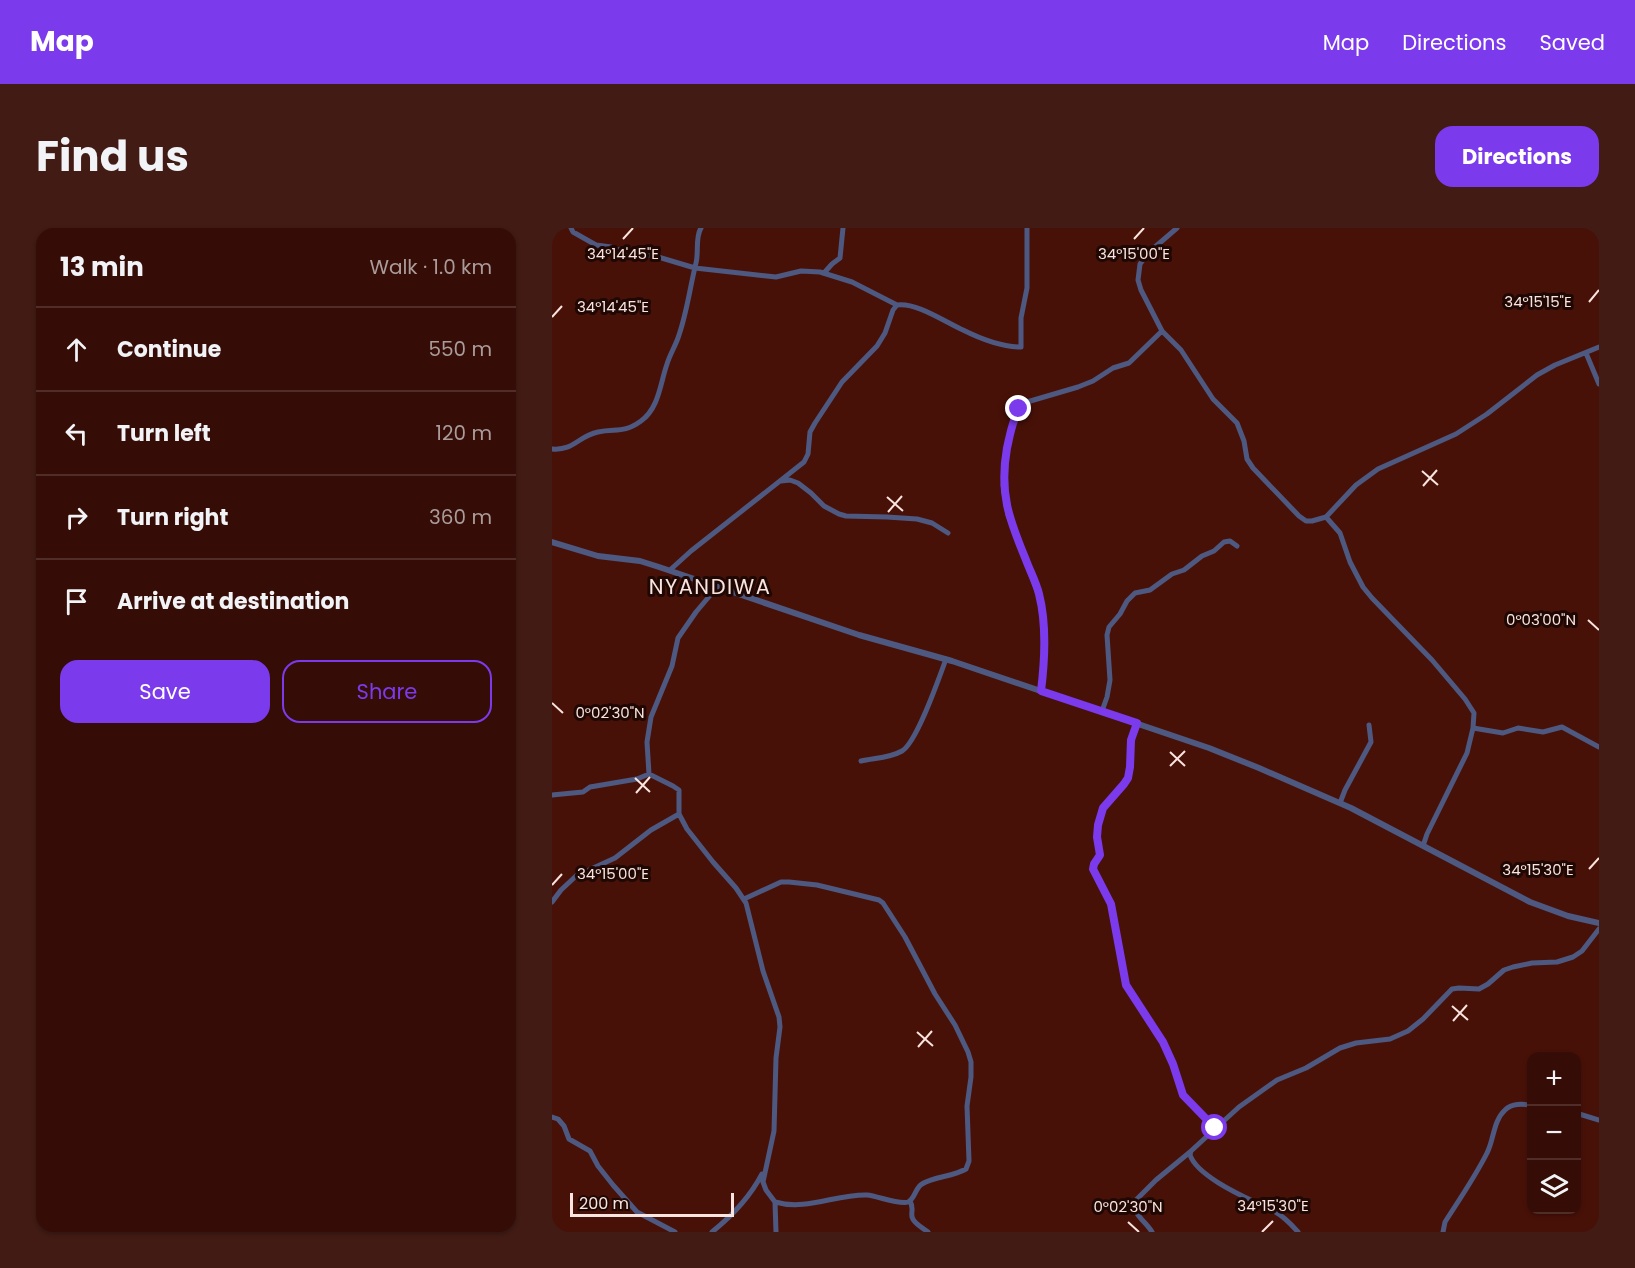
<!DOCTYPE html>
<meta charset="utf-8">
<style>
body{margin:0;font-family:Poppins,sans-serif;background:#411b14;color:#f1f3f6}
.controls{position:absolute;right:18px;bottom:18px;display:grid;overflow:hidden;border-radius:12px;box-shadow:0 2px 4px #0004}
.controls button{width:54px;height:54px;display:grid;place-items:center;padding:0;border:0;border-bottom:2px solid #502d28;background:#360d06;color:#f1f3f6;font:30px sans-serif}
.scale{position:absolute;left:18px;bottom:15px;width:164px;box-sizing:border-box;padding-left:6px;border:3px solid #fae4df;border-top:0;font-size:16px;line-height:21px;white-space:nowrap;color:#fae4df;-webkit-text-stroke:4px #1f0804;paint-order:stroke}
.stop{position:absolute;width:18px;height:18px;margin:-14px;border:4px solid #7c3aed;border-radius:50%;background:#fff}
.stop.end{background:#7c3aed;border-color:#fff;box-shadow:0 2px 6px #0008}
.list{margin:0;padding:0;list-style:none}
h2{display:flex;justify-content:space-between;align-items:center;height:78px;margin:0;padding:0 24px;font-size:26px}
h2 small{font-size:20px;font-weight:400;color:#aa9c9b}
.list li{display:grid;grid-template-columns:39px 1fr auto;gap:18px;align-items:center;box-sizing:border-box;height:84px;padding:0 24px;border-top:2px solid #502d28}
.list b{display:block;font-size:22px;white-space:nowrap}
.list em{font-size:20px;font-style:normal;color:#aa9c9b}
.actions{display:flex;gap:12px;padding:18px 24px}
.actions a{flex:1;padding:14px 0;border:2px solid #7c3aed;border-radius:18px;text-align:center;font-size:21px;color:#7c3aed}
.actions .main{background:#7c3aed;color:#fff}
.icon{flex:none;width:33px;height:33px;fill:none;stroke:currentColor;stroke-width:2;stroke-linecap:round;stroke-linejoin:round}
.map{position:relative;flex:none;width:1047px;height:1004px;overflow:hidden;border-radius:18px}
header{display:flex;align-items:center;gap:36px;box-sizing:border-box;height:84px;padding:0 30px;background:#7c3aed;color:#fff}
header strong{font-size:28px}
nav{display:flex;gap:33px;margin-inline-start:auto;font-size:21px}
.intro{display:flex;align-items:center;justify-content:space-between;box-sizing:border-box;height:144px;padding:0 36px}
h1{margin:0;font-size:42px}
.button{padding:15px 27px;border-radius:18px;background:#7c3aed;color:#fff;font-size:21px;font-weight:700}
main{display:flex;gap:36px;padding:0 36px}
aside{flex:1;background:#360d06;border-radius:18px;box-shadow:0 2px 4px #0004}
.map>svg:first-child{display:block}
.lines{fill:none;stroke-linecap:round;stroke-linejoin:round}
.minor{stroke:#4e5981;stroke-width:5}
.tertiary{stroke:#4e5981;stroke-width:6}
.route{stroke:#7c3aed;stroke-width:8}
.ticks{fill:none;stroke:#fae4df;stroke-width:2}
.labels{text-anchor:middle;stroke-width:6;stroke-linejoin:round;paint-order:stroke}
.quarter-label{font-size:21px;letter-spacing:1.5px;fill:#fae4df;stroke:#1f0804}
.ticks-label{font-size:15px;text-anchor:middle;fill:#fae4df;stroke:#1f0804;stroke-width:6;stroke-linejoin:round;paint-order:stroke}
</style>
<header>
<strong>Map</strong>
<nav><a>Map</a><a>Directions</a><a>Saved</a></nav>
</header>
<div class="intro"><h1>Find us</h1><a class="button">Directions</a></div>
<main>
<aside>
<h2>13 min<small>Walk · 1.0 km</small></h2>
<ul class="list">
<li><svg class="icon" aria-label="ahead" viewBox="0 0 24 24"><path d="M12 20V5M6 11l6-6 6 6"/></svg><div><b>Continue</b></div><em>550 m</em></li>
<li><svg class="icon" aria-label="left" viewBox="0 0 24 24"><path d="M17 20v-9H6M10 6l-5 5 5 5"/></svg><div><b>Turn left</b></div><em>120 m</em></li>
<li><svg class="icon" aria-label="right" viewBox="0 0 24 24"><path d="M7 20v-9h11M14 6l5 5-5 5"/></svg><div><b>Turn right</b></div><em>360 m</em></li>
<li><svg class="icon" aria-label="arrive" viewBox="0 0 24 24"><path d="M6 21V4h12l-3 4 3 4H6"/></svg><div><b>Arrive at destination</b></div></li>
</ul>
<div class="actions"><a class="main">Save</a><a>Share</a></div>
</aside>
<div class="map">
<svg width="1047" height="1004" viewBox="0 0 1047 1004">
<rect width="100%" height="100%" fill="#481108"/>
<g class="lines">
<!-- minor -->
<path class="minor" d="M19,0L21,4L44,17L59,19L76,25L103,28L143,40L224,49L249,43L268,44L300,54L345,77
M625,0L596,25L591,32L588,36L586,52L589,62L610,103L629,122L661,171L685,195L692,213L695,231L701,240L747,288L754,293H760L774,289L804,257L826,241L904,206L935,186L985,147L1003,137L1047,119
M272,45L280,36L288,30L291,0
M1034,125L1047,156
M0,221C22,223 26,208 46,204C64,200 71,206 89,193C107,180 108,156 115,136C118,126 124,117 127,107C135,84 138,59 144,35C147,24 143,9 149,0
M229,253L238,252L246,255L259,265L272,278L287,286L294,288L335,289L365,291L380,295L396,305
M774,289L788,305L798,334L811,359L820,370L880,432L913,471L922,485L921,500L915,525L875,606L871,618
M118,342L139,323L252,234L256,226L258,204L263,195L290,154L325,118L333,105L341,82L345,77C364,74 393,94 411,102C429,111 449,119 469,119V90L475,60V0
M166,358L144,384L126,410L120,438L99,489L95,514L97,546L121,558L127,562V586L135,601L161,634L184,660L194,675L211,743L227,789L228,799L224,830L222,903L211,954L214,962L223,974L224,1004
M489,463L492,420L491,391L487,368L456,287L453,270L451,257L453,231L462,191L467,181L475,174L526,159L541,153L561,140L577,135L610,103
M550,483L555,469L558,452L555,407L557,399L568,386L575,373L583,365L598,362L620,346L632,342L650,328L662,323L672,314L678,313L685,318
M585,495L579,512L578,539L576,550L572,556L551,580L546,597L545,609L548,627L541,640L559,676L574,757L611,814L621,836L631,867L664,900L639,923L638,927C645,947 686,966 705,975C710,978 717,979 722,983C731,988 739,996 746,1004
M921,500L951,505L966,500L991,504L1010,499L1047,519
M309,533C322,530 338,530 350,523C365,514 387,450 394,431
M0,567L31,564L38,559L85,551L97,546
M788,575L793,562L819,514L817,497
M192,671L229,654H237L265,657L327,672L331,675L353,709L383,766L403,797L416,824L419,834V849L415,878L417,933L414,941C400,949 383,948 370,956C363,960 363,971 356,974C347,977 326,968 315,967C284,966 255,983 223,974
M0,674L9,662L24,648L63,630L99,602L127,586
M1024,885L1047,892
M0,889L6,891L12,898L17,911L38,923L46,938L61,957L85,984L123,1004
M664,900L687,879L725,852L754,840L788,820L804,815L838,811L856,803L871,791L900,761L907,760L927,761L936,756L952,742L961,739L980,735L1005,734L1021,729L1030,723L1047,701
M358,973C362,980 359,982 360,989C362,996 371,1000 376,1004
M160,1004C180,988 198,969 210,946
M600,1004C594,993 580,987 583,973L604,952L638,924
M891,1004L893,994C907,972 923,949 935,925C942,912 941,893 953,882C960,875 970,876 980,877"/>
<!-- tertiary -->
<path class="tertiary" d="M0,314L46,328L88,333L107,339L307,407L400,433L657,520L707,540L799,580L978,674L1016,688L1047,695"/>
</g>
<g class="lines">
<!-- route -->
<path class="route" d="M467,181C460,193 458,207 455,220C447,265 457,291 474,332C478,343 484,354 487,366C495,397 493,431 489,463L585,495L579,512L578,539L576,550L572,556L551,580L546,597L545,609L548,627L542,636L541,641L559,676L574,757L611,814L621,836L631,867L663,900"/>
</g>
<!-- ticks -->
<path class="ticks" d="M71,11L81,0M582,11L592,0M1037,74L1047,62M0,89L10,78M870,243L886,257M871,258L885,242M335,269L351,283M336,284L350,268M1036,392L1047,402M0,475L11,485M618,524L633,538M618,538L633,523M83,550L98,564M84,565L98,549M1037,641L1047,630M0,657L10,646M900,778L916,792M901,793L915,777M365,804L381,818M366,819L380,803M576,994L587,1004M710,1004L721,993"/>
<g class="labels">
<!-- quarter labels -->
<g class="quarter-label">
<text x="158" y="366">NYANDIWA</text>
</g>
</g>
<g class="ticks-label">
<text x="71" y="31">34°14'45"E</text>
<text x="582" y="31">34°15'00"E</text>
<text x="986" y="79">34°15'15"E</text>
<text x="61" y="84">34°14'45"E</text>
<text x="989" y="397">0°03'00"N</text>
<text x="58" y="490">0°02'30"N</text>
<text x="986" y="647">34°15'30"E</text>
<text x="61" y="651">34°15'00"E</text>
<text x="721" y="983">34°15'30"E</text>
<text x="576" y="984">0°02'30"N</text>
</g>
</svg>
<div class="controls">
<button>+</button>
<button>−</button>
<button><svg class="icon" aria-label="layers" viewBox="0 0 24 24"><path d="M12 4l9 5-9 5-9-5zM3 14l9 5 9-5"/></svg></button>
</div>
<div class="scale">200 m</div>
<div class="stop" style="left:663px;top:900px"></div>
<div class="stop end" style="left:467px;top:181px"></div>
</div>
</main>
